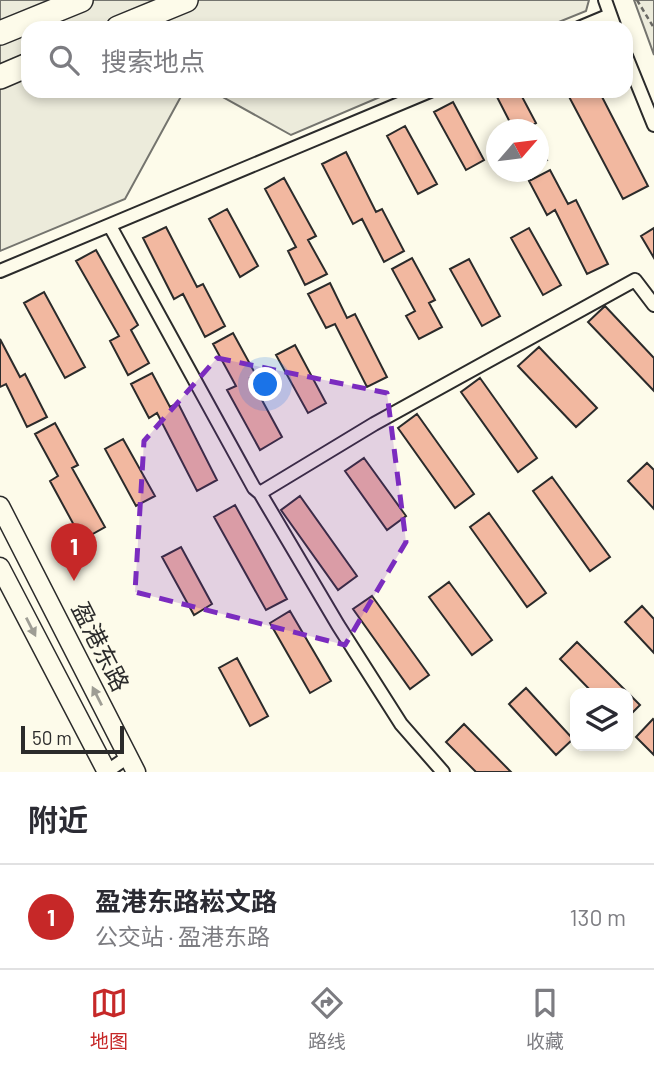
<!DOCTYPE html>
<html lang="zh">
<meta charset="utf-8">
<style>
body{margin:0;font-family:Barlow,"Noto Sans SC",sans-serif;background:#f2f2f3;color:#2b2b33}
.controls{position:absolute;right:21px;bottom:21px;display:grid;overflow:hidden;border-radius:14px;box-shadow:0 4px 10px #0003}
.controls button{width:63px;height:63px;display:grid;place-items:center;padding:0;border:0;border-bottom:2px solid #e1e1e2;background:#fff;color:#2b2b33;font:35px sans-serif}
.compass{position:absolute;left:486px;top:119px;width:63px;height:63px;border-radius:50%;background:#fff;box-shadow:0 4px 10px #0003;rotate:62deg}
.scale{position:absolute;left:21px;bottom:18px;width:103px;box-sizing:border-box;padding-left:7px;border:4px solid #2b2b2b;border-top:0;font-size:19px;line-height:24px;white-space:nowrap;color:#2b2b2b;-webkit-text-stroke:5px #fdfbea;paint-order:stroke}
.you{position:absolute;left:266px;top:385px;width:24px;height:24px;margin:-18px;border:5px solid #fff;border-radius:50%;background:#1a73e8;box-shadow:0 0 0 10px #1a73e833}
.badge{display:grid;place-items:center;width:46px;height:46px;border-radius:50%;background:#c62828;color:#fff;font-size:23px;font-weight:700}
.pin{position:absolute;translate:-50% -58px;filter:drop-shadow(0 2px 4px #0008)}
.pin::after{content:'';position:absolute;top:37px;width:24px;height:21px;background:inherit;clip-path:polygon(0 0,100% 0,50% 100%)}
.list{margin:0;padding:0;list-style:none}
h2{display:flex;justify-content:space-between;align-items:center;height:91px;margin:0;padding:0 28px;font-size:30px}
h2 small{font-size:23px;font-weight:400;color:#7c7c81}
.list li{display:grid;grid-template-columns:46px 1fr auto;gap:21px;align-items:center;box-sizing:border-box;height:105px;padding:0 28px;border-top:2px solid #e1e1e2}
.list b{display:block;font-size:26px;white-space:nowrap}
.list p{margin:0;font-size:23px;white-space:nowrap;color:#7c7c81}
.list em{font-size:23px;font-style:normal;color:#7c7c81}
.icon{flex:none;width:38px;height:38px;fill:none;stroke:currentColor;stroke-width:2;stroke-linecap:round;stroke-linejoin:round}
.map{position:relative;flex:none;width:654px;height:772px;overflow:hidden}
.search{position:absolute;background:#fff;box-shadow:0 4px 10px #0003;left:21px;right:21px;top:21px;height:77px;display:flex;align-items:center;gap:18px;box-sizing:border-box;padding:0 24px;border-radius:21px;color:#7c7c81;font-size:26px}
.sheet{height:196px;background:#fff}
nav{display:flex;justify-content:space-around;align-items:center;box-sizing:border-box;height:98px;border-top:2px solid #e1e1e2;background:#fff;font-size:19px;color:#7c7c81}
nav a{display:grid;justify-items:center;gap:4px}
nav .on{color:#c62828}
.map>svg:first-child{display:block}
.green{fill:#ecebdb;stroke:#74746e;stroke-width:2}
.building{fill:#f2b8a0;stroke:#2b2b2b;stroke-width:2}
.lines{fill:none;stroke-linecap:round;stroke-linejoin:round}
.street-casing{stroke:#2b2b2b;stroke-width:16}
.secondary-casing{stroke:#2b2b2b;stroke-width:21}
.highway-casing{stroke:#2b2b2b;stroke-width:26}
.path{stroke:#6a6964;stroke-width:2.5;stroke-dasharray:5 3.5;stroke-linecap:butt}
.street{stroke:#fdfbea;stroke-width:12}
.secondary{stroke:#fdfbea;stroke-width:18}
.highway{stroke:#fdfbea;stroke-width:23}
.oneway{fill:#9e9d94}
.marked{fill:#7b2cbf;fill-opacity:0.2;stroke:#7b2cbf;stroke-width:5;stroke-dasharray:14 9;stroke-linejoin:round}
.labels{text-anchor:middle;stroke-width:5;stroke-linejoin:round;paint-order:stroke}
.street-label{font-size:24px;fill:#2b2b2b;stroke:#fdfbea}
</style>
<div class="map">
<svg width="654" height="772" viewBox="0 0 654 772">
<rect width="100%" height="100%" fill="#fdfbea"/>
<!-- green -->
<path class="green" d="M0,0H589L586,11L544,28H28V91H184L125,199L0,251Z
M634,0H654V55Z
M212,91H394L291,135Z"/>
<!-- building -->
<path class="building" d="M508,91H519L536,123L529,127L530,130H514L497,97Z
M566,91H599L648,186L623,199Z
M453,102L484,160L466,170L434,112Z
M405,126L437,184L418,194L387,136Z
M538,144L547,160L538,165Z
M346,152L376,212L382,209L404,251L384,262L362,219L353,224L322,164Z
M550,170L568,204L576,200L608,264L587,274L555,210L547,215L529,181Z
M284,178L316,236L308,240L327,274L305,285L288,251L296,247L265,189Z
M227,209L258,266L240,277L209,219Z
M166,227L197,287L203,284L225,326L205,337L183,294L174,299L143,238Z
M529,228L561,285L543,295L511,238Z
M654,228V258L641,236Z
M96,250L138,325L131,330L149,363L128,375L110,341L119,336L76,261Z
M412,258L435,300L429,303L442,327L419,339L406,316L415,311L392,269Z
M469,259L500,316L482,326L450,269Z
M330,283L347,318L355,314L387,377L367,387L335,324L326,328L308,294Z
M44,292L85,367L65,378L24,303Z
M605,306L654,358V391L588,322Z
M233,333L256,375L250,378L282,437L260,450L227,390L236,386L213,344Z
M0,339L20,377L25,374L47,417L27,427L6,384L0,387Z
M295,345L326,403L308,413L276,355Z
M539,347L597,408L576,427L518,366Z
M152,373L170,407L178,403L217,480L197,491L157,413L149,418L131,384Z
M480,378L537,458L518,472L461,392Z
M417,414L474,494L455,508L398,428Z
M55,423L78,465L72,468L105,527L82,540L50,481L58,476L35,434Z
M123,439L155,496L136,506L105,449Z
M364,458L406,516L387,530L345,471Z
M647,463L654,470V509L628,481Z
M552,477L610,557L590,571L533,491Z
M300,496L357,576L338,590L281,510Z
M235,505L287,599L266,610L214,517Z
M489,513L546,593L527,607L470,527Z
M181,547L212,604L194,615L162,557Z
M449,582L492,640L472,655L429,597Z
M372,596L429,675L410,689L353,609Z
M642,606L654,619V653L625,622Z
M290,611L331,681L310,693L270,623Z
M577,642L640,705L628,717V693H593L560,659Z
M237,658L268,716L250,726L219,668Z
M526,688L573,739L556,755L509,704Z
M653,719L654,720V755L636,737Z
M464,724L511,772H476L446,742Z"/>
<g class="lines">
<!-- street casing -->
<g class="street-casing">
<path id="street" d="M605,0L615,28
M579,28L610,15
M626,56L654,125
M110,226L254,488L260,493L338,625L401,724L443,772
M0,271L430,91
M260,493L374,424L635,280L654,305
M106,772L128,757"/>
</g>
<!-- secondary casing -->
<g class="secondary-casing">
<path id="secondary" d="M0,506L136,772
M0,567L107,772"/>
</g>
<!-- highway casing -->
<g class="highway-casing">
<path id="highway" d="M118,28L186,0
M0,33L81,0
M0,77L28,65"/>
</g>
<!-- path -->
<path class="path" d="M637,0L654,28"/>
<!-- street -->
<use href="#street" class="street"/>
<!-- secondary -->
<use href="#secondary" class="secondary"/>
<!-- highway -->
<use href="#highway" class="highway"/>
</g>
<!-- one-way arrows -->
<defs><path id="oneway-solid" d="M-6-.8H1V-3.2L6.5 0L1 3.2V.8H-6Z" transform="scale(1.75)"/></defs>
<g class="oneway">
<use href="#oneway-solid" transform="translate(31 627) rotate(63)"/>
<use href="#oneway-solid" transform="translate(97 696) rotate(-117)"/>
</g>
<!-- marked area -->
<path class="marked" d="M217,358L387,393L406,542L345,645L135,592L144,441Z"/>
<g class="labels">
<!-- street labels -->
<g class="street-label">
<text transform="translate(100 647) rotate(63)" y="8">盈港东路</text>
</g>
</g>
</svg>
<div class="controls">
<button><svg class="icon" aria-label="layers" viewBox="0 0 24 24"><path d="M12 4l9 5-9 5-9-5zM3 14l9 5 9-5"/></svg></button>
</div>
<svg class="compass" viewBox="-18 -18 36 36"><path d="M0-13l5 13h-10z" fill="#e53935"/><path d="M0 13l5-13h-10z" fill="#7c7c81"/></svg>
<div class="scale">50 m</div>
<div class="you"></div>
<div class="pin badge" style="left:74px;top:581px">1</div>
<div class="search"><svg class="icon" aria-label="search" viewBox="0 0 24 24"><circle cx="10" cy="10" r="6"/><path d="M15 15l6 6"/></svg>搜索地点</div>
</div>
<section class="sheet">
<h2>附近<small></small></h2>
<ul class="list">
<li><span class="badge">1</span><div><b>盈港东路崧文路</b><p>公交站 · 盈港东路</p></div><em>130 m</em></li>
</ul>
</section>
<nav>
<a class="on"><svg class="icon" aria-label="map" viewBox="0 0 24 24"><path d="M3 6l6-2 6 2 6-2v14l-6 2-6-2-6 2zM9 4v14M15 6v14"/></svg>地图</a>
<a><svg class="icon" aria-label="directions" viewBox="0 0 24 24"><path d="M12 3l9 9-9 9-9-9zM9 14v-3h6M13 9l2 2-2 2"/></svg>路线</a>
<a><svg class="icon" aria-label="saved" viewBox="0 0 24 24"><path d="M7 4h10v16l-5-4-5 4z"/></svg>收藏</a>
</nav>
